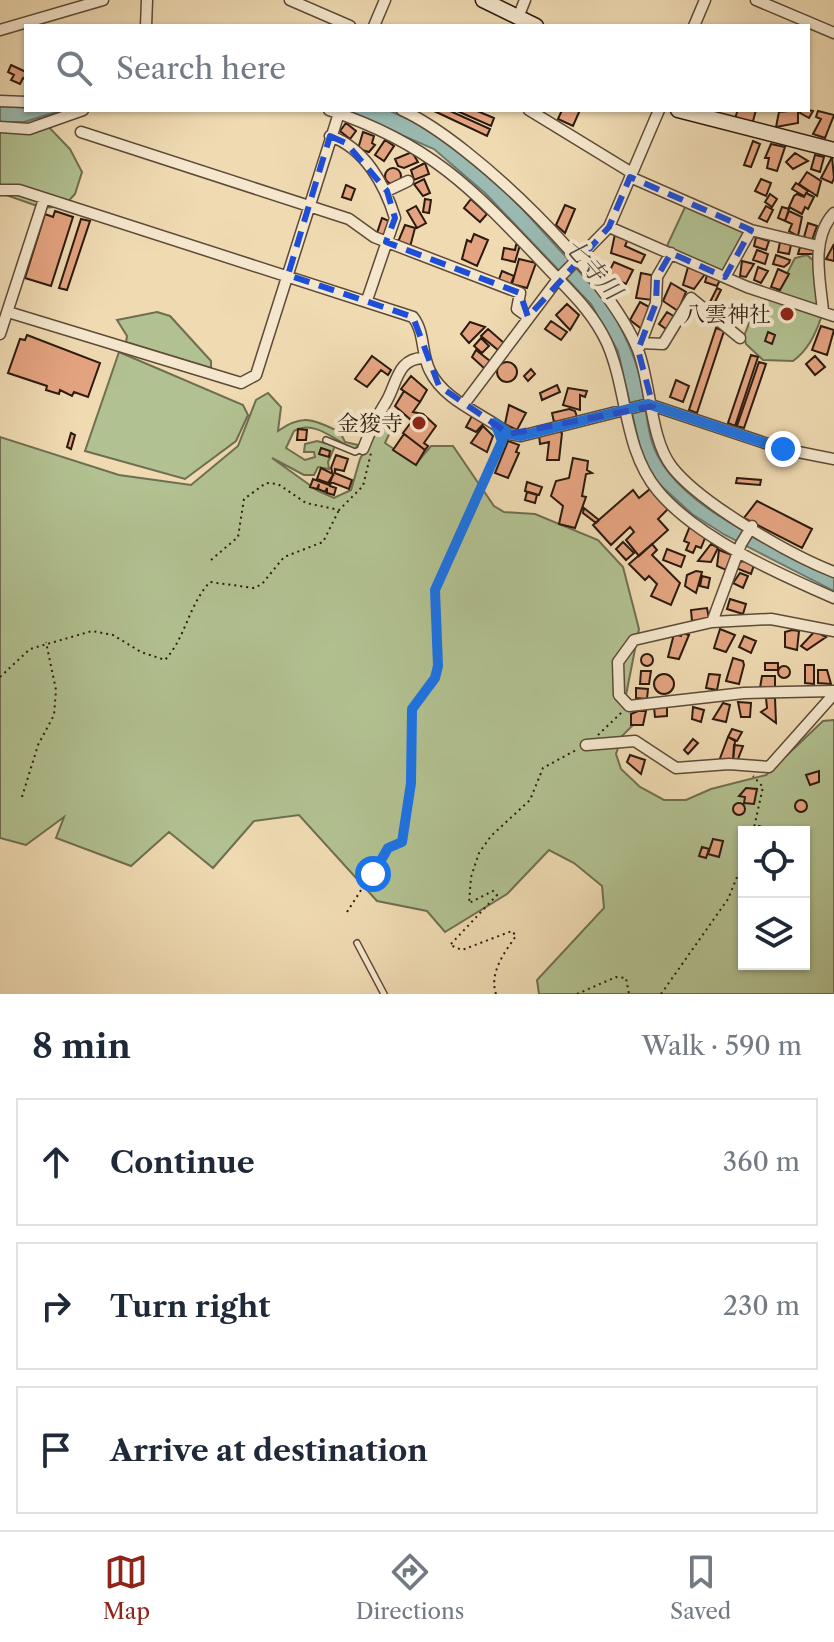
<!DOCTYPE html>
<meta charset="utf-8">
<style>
body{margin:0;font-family:"Libre Caslon Text","Noto Serif JP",serif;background:#f6f6f7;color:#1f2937}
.controls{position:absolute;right:24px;bottom:24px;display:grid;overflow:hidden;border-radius:0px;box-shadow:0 2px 6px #0004}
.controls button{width:72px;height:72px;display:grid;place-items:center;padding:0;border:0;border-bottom:2px solid #e0e1e3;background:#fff;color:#1f2937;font:40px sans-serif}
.stop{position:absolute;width:24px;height:24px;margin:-18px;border:6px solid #1a73e8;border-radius:50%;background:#fff}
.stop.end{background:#1a73e8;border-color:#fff;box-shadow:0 2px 8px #0008}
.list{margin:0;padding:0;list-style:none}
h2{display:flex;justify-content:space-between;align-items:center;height:104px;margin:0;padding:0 32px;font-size:34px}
h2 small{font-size:26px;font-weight:400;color:#747a83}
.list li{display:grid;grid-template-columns:52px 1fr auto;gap:24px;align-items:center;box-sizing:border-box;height:128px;margin:0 16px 16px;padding:0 16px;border:2px solid #e0e1e3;border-radius:0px}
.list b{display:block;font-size:30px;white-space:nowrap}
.list em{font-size:26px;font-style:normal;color:#747a83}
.icon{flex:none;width:44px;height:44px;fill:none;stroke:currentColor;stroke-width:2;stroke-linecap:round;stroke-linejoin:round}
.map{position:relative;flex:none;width:834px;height:994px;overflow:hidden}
.search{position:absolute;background:#fff;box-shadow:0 2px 6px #0004;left:24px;right:24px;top:24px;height:88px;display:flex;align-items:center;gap:20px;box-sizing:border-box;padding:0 28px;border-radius:0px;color:#747a83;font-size:30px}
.sheet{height:536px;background:#fff}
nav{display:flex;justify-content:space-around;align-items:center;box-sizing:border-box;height:112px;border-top:2px solid #e0e1e3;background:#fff;font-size:22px;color:#747a83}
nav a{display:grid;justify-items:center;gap:4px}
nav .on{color:#8f2418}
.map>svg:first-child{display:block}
.green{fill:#b2c191;stroke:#6f6e50;stroke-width:2;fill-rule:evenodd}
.water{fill:#9abab2;stroke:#6e7a70;stroke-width:2}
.building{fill:#e5a481;stroke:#2c1a0e;stroke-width:2}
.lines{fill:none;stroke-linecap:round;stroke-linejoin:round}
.lane-casing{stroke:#5d4a37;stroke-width:8}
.street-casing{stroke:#5d4a37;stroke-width:13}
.secondary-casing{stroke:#2c1a0e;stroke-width:17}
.path{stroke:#2c1a0e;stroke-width:2;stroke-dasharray:2 4;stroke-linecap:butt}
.lane{stroke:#f5e7cd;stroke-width:5}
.street{stroke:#f5e7cd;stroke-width:10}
.secondary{stroke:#f5e7cd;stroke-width:14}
.route{stroke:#1a73e8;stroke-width:10}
.marked{fill:none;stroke:#1d4ed8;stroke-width:6;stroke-dasharray:16 10;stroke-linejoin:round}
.poi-dot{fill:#8f2418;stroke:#f5e7cd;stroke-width:3}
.labels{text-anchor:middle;stroke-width:8;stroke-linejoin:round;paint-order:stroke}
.poi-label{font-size:22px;fill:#2c1a0e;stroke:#f5e7cd;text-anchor:end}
.water-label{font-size:24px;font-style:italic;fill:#4d4a3f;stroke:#f5e7cd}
</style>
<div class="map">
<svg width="834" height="994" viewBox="0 0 834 994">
<rect width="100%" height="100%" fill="#efdab2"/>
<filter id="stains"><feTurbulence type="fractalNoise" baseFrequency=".0025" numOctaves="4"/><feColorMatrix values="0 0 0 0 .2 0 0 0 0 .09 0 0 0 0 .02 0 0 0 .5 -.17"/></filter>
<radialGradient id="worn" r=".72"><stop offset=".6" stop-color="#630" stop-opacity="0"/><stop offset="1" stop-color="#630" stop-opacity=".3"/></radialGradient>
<!-- green -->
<path class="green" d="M0,98L43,121L70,149L82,172L75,194L64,206L43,208L0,193Z
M686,205L746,231L723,272L666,248Z
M807,255L816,263L821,318C815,335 808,350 793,361L763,360L746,344L744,336L755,308L779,289L795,258Z
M157,312L170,316L211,361V368L126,342L127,336L117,320Z
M119,352L243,405L248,415L236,441L185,479L85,451Z
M268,393L281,407L278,431C304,413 313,420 340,432L345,442L358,445L355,450C335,441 315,419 294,431L286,448L305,460L315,457L314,452H304L305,444L317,441L335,446L328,462L329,469L318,467L314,475H304L272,458L318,491L334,498L351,490L360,459L382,419L397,417L385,443L416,464L431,446H453L494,506L504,512L535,514L598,540L623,567L639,629L626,695L640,709V718L622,736L616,754L621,769L640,787L664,800H686L711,789L766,775L823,721L834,720V994H539L537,980L604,908L602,886L574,863L549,850L507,894L445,932L427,911L377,901L299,815L254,821L213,868L169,832L131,866L56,838L64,817L26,845L0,838V437L119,475L191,485L238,446L256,400ZM744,832H804V964H744Z"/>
<!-- water -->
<path class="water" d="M0,106L63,110L24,122H0Z
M344,110H388L431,129L473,160L517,203L605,300C617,320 630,344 637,367C645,390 645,416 651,439C669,506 777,546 834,577V591L725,535L692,514L658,483L642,457L618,351L591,304L486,194L434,149Z"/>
<!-- building -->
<path class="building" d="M11,65L26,72V80L23,78L20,84L11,80L14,75L8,72Z
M432,110H448L490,129L487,136Z
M455,110H475L494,118L491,126Z
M562,110H580L573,126L558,119Z
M738,110H756L753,121H747L735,118Z
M798,110V123L776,127L779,112Z
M802,110H808L813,111L809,118L800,113Z
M818,111L834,115L825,138L813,134L821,119L816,117Z
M346,123L356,131L350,139L340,131Z
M363,132L374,136L372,143L375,145L369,152L358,149Z
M385,140L394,146L384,161L375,155Z
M753,141L760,144L751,167L744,165Z
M771,144L785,147L777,171L767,168L769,158H765Z
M412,152L418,162L404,168L398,166L395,159Z
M795,153L808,161L793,169L786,162Z
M815,155L824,157L820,172L811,169Z
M832,157L834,178L832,183L821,178Z
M425,163L429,174L414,180L411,170Z
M385 176a8 8 0 1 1 16 0a8 8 0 1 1-16 0Z
M807,172L821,181L817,196L799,184Z
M424,179L430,193L423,196L414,184Z
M761,179L771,183L766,196L755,191Z
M796,183L808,191L804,196L792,189Z
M346,185L355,189L351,200L342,197Z
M806,193L814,197L808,209L805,207L802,214L789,207L794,196L797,194L804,197Z
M770,194L777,199L772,207L765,202Z
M425,199L431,200L429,213L423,212Z
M471,199L487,214L480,222L464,208Z
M565,205L575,209L565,233L556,225Z
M416,206L426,223L417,228L407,211Z
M766,206L773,210L767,222L759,218Z
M782,207L789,209L785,221L778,218Z
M55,211L73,217L51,286L25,278L45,214L53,217Z
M789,211L802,217L798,236L789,231L792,224L785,221Z
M382,218L389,221L385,236L377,233Z
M81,219L90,221L67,290L59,288Z
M808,223L817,226L812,240L804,237Z
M405,225L415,228L410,247L398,242Z
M474,234L488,240L477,266L462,259L467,240L471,242Z
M615,234L628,239L625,246L645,255L641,263L611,253Z
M756,237L769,241L766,250L754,246Z
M780,242L791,245L789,254L778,252Z
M834,244V261L826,259Z
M516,245H520L515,262L502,259L504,248L515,250Z
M800,247L816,250V254H798Z
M757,250L768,254L765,264L753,260Z
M776,255L790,260L789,263L784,267L773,264Z
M519,259L536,263L527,288L512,284Z
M742,261L754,264L746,277L740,276Z
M614,262L633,270L626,284L618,280L615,285L605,280Z
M688,267L705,274L694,289L683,285Z
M758,267L768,271L761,283L754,280Z
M778,269L789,274L780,290L771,287Z
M502,271L514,276L510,286L498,282Z
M641,273L656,276L652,300L636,298Z
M707,275L720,280L717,286L705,282Z
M671,283L686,292L678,311L663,301Z
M717,288L721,290L711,310L707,308Z
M640,302L651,308L643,330L630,320Z
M567,304L579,315L570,330L556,315Z
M667,312L675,317L666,329L659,324Z
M551,321L567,332L561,340L545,329Z
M470,322L485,327L469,343L461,334Z
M821,326L834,330L827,355L812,350Z
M716,328L724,331L697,413L689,410Z
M488,329L504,343L498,350L481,336Z
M768,332L775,335L772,344L765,341Z
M27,335L100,363L88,397L74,392L72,396L60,390L59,394L46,390L47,386L8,373L20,339L25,340Z
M481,338L489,346L482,353L474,346Z
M476,350L490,361L485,369L472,357Z
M751,355L758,357L735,426L728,423Z
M372,356L391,370L388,375L381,370L367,387L355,379Z
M815,356L825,367L815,375L806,364Z
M759,362L766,364L744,428L737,426Z
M497 372a10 10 0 1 1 20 0a10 10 0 1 1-20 0Z
M531,369L535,374L528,381L524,376Z
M411,376L427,390L420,402L401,389Z
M676,380L689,386L683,402L670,397Z
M557,385L560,392L542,400L540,393Z
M568,388L587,391L585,397L580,395V410L563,405Z
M404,391L420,402L413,412L423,414L436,426L424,443L428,446L425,450L403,433L412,421L395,406Z
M509,405L526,413L517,430L505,424Z
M569,409L575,411L577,417L554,422L552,413Z
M473,414L486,421L476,432L466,427Z
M483,426L493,436L487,452L471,443Z
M298,429L307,430L306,440H297Z
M558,431L562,433L559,460H547L549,442L540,444L539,435Z
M71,433L75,435L71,449L67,447Z
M404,434L425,450L416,465L393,450Z
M508,441L519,445L516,452L519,453L508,478L495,473Z
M321,448L330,451L329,457L319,454Z
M336,455L348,459L344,471L335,469V473L352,480L349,489L331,482L330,486L336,488L334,495L327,493V488L325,492L318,489L319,484L317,489L310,487L313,479L329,485L333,475L328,483L317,479L321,468L333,474L331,468Z
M573,458L588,461L587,470L592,473L586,474L582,496L586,497L575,528L559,524L563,506L551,496L556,481L569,478Z
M737,478L761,480L760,485L736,483Z
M527,482L542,487L539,495L525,491Z
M650,489L668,509L658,519L668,530L639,556L626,540L634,532L630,527L611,545L593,525L633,490L639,498Z
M527,492L537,495L535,503L525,500Z
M757,501L812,529L802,548L744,518Z
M584,508L599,520L596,523L583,513Z
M690,526L707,533L701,548L696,546L693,553L686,550L689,543L684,541Z
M623,542L634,553L626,560L616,549Z
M652,544L657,550L652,555L680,583L671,605L651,596L657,584L649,576L645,580L629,564Z
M711,544L718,548L711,562L698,561Z
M667,549L685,556L681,567L663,560Z
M719,550L732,555L726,570L717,566Z
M745,561L754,565L751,574L736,568L739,562Z
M696,571L702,572L696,593L685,586L687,575Z
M740,573L748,576L743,588L733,583Z
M702,576L710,578L708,588L700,586Z
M730,599L746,604L743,614L727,609Z
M707,608L709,619L692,621L691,610Z
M720,629L735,635L726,652L714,648Z
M792,630L799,631L797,650L785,647V632Z
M815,631L826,637L807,650L801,646Z
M682,633L689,635L679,659L668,657L674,634L681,636Z
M744,636L756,641L751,653L739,647Z
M641 660a6 6 0 1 1 12 0a6 6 0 1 1-12 0Z
M733,658L743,661L744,665L739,684L726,681Z
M765,663H778V670H765Z
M805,665H814V684L805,683Z
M778 672a6 6 0 1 1 12 0a6 6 0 1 1-12 0Z
M818,670H827L831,684L818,683Z
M641,671H651L649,684H640Z
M709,674L720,675L717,690L706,688Z
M654 684a10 10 0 1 1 20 0a10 10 0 1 1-20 0Z
M762,676H775V687L760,688Z
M636,688L648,689L647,699L636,698Z
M766,698H775L776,723L761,712L767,708Z
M738,702L751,703L750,717H741Z
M723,703L730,705L726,722L713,719Z
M654,707H667V716L655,717Z
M693,707L704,710L701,722L692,719Z
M638,711H646L643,725H631V714Z
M732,729L742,732L737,741L728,737Z
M728,737L735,741L733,762L719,761Z
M693,739L698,743L688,754L684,750Z
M734,745L743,746L738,759H733Z
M630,755L645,760L641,774L627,762Z
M819,771V782L810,785L806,775Z
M746,788L757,789L754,804L744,803L745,797L739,796Z
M795 806a6 6 0 1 1 12 0a6 6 0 1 1-12 0Z
M733 809a6 6 0 1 1 12 0a6 6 0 1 1-12 0Z
M759,826L776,832H757Z
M713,839L723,841L719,857L708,854Z
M702,847L709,849L706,858L699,856Z"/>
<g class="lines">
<!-- lane casing -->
<g class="lane-casing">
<path id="lane" d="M326,440L355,452L362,449
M357,943L384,994"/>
</g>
<!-- street casing -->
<g class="street-casing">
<path id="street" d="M290,0L350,26
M756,0L834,33
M519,15L525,0
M146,26L147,0
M374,26L385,0
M694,26L705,0
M0,30L103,0
M0,101L26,102
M329,110C429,143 472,188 543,263C567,289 592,310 607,343C628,391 623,449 658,491C697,538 779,574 834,598
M402,110C474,143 609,276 638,350C651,384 650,439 672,467C700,503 790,555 834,572
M529,110L632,173
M0,127L29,129L83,110
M81,132L349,219L374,237L520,293L517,309L528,317
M330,136C365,148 385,185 395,218L367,300
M630,177L751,230L818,246
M0,190H19L413,317C425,332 421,354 430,371C444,401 484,414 509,434L521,436L648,404L783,449L834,459
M387,191L408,181
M609,227L747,287L834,316
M725,277L751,230
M823,311C820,279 810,239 834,213
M8,312L241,383L256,375L340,110
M0,334L44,199
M642,343L663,344L691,298L740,338
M639,348L656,303L657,277L671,253
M464,404L558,279L609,227L659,110
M363,449C370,431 376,418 386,402C397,384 397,357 425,358
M712,622L741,544L752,526
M834,631L771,619L712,622L634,640L618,662L619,695L629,706L744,693L834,691
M586,745L635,741L676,768L729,764L769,767L834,694"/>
</g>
<!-- secondary casing -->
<g class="secondary-casing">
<path id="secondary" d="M483,0L536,26
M678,110L834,150"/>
</g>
<!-- path -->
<path class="path" d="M211,560L238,537L244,499L266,483L278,484L306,503L339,510L363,486L371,453
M0,677L30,649L92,631L113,635L141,652L165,660C186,637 188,606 210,582L254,588L262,584L284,557L323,542L339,510
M598,735L622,712
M22,797L38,745L54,715L56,690L46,642
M753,832L763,787L753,776
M347,912L388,848L402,842L411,783L412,709L435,678L438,666L435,590L502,443
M496,994C489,973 504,953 516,936L512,931L462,950L450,945L497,895L493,891L469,903L471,877L479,853L491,836L530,800L543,768L576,750
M577,994L616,977L626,978L629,994
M661,994L728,899L744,860"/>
<!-- lane -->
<use href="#lane" class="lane"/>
<!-- street -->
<use href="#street" class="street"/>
<!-- secondary -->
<use href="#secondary" class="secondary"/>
</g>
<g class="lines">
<!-- route -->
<path class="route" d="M373,874L388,848L402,842L411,783L412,709L435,678L438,666L435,590L502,441L495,423L509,434L521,436L648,404L783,449"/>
</g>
<!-- marked area -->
<path class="marked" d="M330,136L346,143L387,191L395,218L386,242L520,293L528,317L609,227L630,177L751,230L725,277L671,253L657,277L656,303L638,350L653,406L509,434L439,386L413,317L288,275Z"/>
<!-- markers -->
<g class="poi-dot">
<circle cx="787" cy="314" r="8"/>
<circle cx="419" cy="423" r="8"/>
</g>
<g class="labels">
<!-- poi labels -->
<g class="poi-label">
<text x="771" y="322">八雲神社</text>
<text x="403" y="431">金狻寺</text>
</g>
<!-- water labels -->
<g class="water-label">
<text transform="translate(593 269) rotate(49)" y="8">七寺川</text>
</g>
</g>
<rect width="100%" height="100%" filter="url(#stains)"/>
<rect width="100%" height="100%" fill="url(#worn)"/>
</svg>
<div class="controls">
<button><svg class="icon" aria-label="locate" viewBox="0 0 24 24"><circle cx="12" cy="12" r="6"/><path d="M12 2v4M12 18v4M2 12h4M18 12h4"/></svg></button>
<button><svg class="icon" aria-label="layers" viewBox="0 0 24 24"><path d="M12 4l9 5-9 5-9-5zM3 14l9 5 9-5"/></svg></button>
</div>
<div class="stop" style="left:373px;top:874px"></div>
<div class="stop end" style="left:783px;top:449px"></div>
<div class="search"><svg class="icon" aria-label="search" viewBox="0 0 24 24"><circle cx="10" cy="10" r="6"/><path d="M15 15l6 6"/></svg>Search here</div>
</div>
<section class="sheet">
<h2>8 min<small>Walk · 590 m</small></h2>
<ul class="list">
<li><svg class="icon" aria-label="ahead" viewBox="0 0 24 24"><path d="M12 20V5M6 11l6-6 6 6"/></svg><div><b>Continue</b></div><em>360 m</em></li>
<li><svg class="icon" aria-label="right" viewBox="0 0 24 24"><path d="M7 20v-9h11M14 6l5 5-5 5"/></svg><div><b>Turn right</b></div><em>230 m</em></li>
<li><svg class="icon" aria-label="arrive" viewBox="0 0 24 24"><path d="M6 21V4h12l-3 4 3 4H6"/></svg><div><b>Arrive at destination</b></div></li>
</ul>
</section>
<nav>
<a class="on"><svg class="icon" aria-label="map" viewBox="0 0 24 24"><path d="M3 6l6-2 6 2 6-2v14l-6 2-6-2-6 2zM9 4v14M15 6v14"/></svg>Map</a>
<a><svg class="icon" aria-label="directions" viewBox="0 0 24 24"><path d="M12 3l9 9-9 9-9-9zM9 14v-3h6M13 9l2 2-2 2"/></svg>Directions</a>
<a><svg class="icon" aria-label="saved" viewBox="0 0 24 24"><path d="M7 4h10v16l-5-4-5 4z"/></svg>Saved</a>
</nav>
